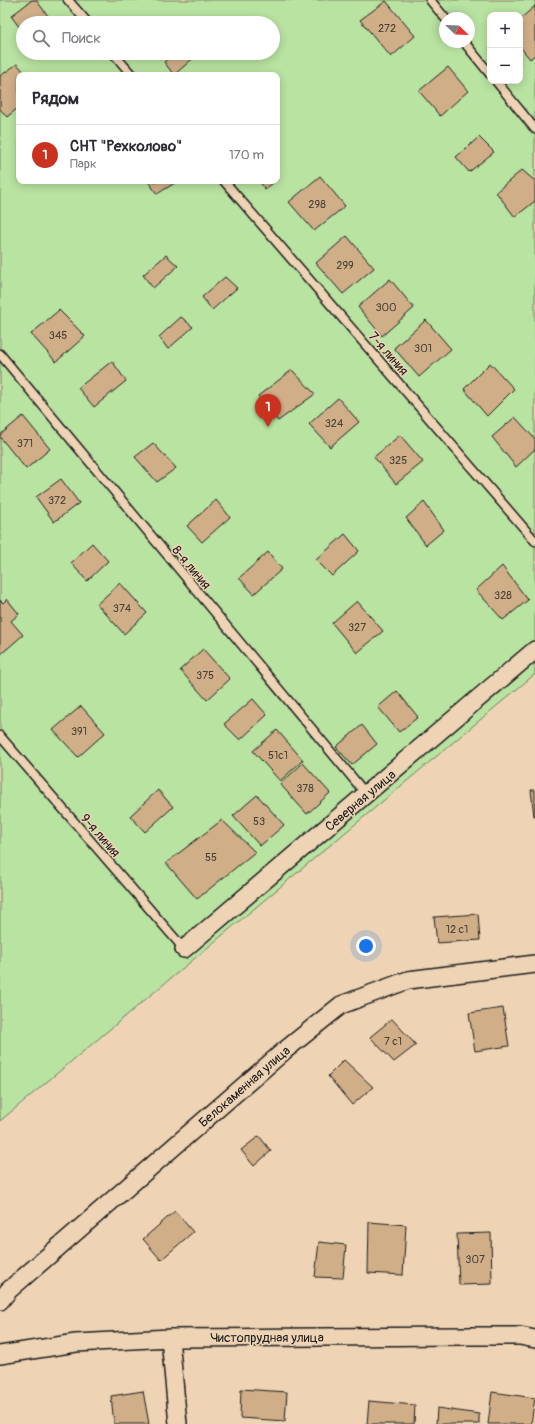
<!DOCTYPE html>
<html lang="ru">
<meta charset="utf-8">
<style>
body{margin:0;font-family:Pangolin,sans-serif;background:#f7f7f7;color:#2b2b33}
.controls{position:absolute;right:12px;top:12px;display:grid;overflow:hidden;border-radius:8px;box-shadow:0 2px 10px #0003}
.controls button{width:36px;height:36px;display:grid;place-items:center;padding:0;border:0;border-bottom:1px solid #e1e1e2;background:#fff;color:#2b2b33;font:20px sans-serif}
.compass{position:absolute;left:439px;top:12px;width:36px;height:36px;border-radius:50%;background:#fff;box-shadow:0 2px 10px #0003;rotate:113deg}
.you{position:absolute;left:366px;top:946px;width:14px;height:14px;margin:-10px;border:3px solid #fff;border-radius:50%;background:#1a73e8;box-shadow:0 0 0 6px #1a73e833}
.badge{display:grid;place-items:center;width:26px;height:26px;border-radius:50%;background:#c8321e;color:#fff;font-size:13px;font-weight:700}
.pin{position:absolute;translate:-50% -33px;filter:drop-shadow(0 1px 2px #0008)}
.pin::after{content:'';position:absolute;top:21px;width:14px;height:12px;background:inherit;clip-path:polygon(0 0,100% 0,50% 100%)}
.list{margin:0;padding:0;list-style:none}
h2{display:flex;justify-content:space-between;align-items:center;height:52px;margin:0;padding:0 16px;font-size:17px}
h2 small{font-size:13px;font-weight:400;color:#7c7c81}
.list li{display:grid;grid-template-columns:26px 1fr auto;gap:12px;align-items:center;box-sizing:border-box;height:60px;padding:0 16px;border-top:1px solid #e1e1e2}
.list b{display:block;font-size:15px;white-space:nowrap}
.list p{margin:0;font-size:13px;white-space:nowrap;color:#7c7c81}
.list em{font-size:13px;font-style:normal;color:#7c7c81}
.icon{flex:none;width:22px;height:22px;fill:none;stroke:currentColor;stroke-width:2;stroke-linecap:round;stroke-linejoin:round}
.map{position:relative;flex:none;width:535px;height:1424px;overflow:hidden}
.search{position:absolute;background:#fff;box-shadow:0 2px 10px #0003;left:16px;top:16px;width:264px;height:44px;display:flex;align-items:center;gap:10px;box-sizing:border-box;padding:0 14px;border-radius:22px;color:#7c7c81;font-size:15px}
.panel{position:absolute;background:#fff;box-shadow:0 2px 10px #0003;left:16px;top:72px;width:264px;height:112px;border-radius:8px}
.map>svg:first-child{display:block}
.green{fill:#b8e3a1;stroke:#6a805e;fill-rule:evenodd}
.building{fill:#d0af88;stroke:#1c1c1c}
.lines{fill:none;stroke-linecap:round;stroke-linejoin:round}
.lane-casing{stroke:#1c1c1c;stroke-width:11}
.street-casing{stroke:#1c1c1c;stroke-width:20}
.lane{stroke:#eed4b5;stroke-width:8}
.street{stroke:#eed4b5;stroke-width:17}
.labels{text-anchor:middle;stroke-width:3;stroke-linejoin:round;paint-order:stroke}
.number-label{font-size:11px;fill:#494137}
.street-label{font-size:13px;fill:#1c1c1c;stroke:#eed4b5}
</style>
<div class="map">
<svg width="535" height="1424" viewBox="0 0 535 1424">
<rect width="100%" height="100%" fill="#eed4b5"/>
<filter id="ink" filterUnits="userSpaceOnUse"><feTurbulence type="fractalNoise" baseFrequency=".025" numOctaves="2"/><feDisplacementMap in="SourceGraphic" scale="8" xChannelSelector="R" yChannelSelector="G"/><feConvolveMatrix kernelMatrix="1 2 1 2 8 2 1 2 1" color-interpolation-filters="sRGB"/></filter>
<g filter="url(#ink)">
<!-- green -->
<path class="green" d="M0,0H535V674L0,1121ZM490,15H520V81H490ZM445,18H469V42H445ZM23,23H273V53H23ZM19,75H277V181H19Z"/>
<!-- building -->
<path class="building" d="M32,0H36L52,21L50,23H23V32L11,16Z
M386,1L415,36L391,57L360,20Z
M535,6V55L530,59L520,47V19Z
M175,53H199L174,75L164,62Z
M17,64L27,75H19V107L7,117L0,109V76Z
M448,67L468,91L440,116L419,91Z
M479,137L494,152L469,172L456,157Z
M522,170L535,181V201L515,217L496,192Z
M320,176L345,206L314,231L289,202Z
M148,181H178L157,194Z
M259,181H276L265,189Z
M347,236L374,268L343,294L316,263Z
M166,255L178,266L153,288L143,275Z
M225,277L237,288L212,310L202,297Z
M390,279L414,308L382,336L358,307Z
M59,310L85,336L56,362L31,334Z
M181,317L193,327L168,349L159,337Z
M426,320L451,349L419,377L394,348Z
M112,361L126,381L94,407L78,388Z
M490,363L514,389L487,416L464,389Z
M292,370L315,394L278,421L258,396Z
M338,398L359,422L330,447L309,424Z
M23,416L50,449L26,469L0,437V435Z
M515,417L535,439V449L516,467L492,437Z
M400,435L423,462L396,484L374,457Z
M153,443L176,468L157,482L135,457Z
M61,479L79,503L54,522L36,497Z
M216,500L230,517L202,542L187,526Z
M424,502L444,530L426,545L406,518Z
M345,534L359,551L332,576L316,560Z
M92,543L108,561L87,581L71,563Z
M268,552L282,569L254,594L239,578Z
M502,566L528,600L503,620L476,590Z
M120,583L147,613L124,634L97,604Z
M7,599L19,614L11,621L23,635L0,655V600L3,603Z
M357,601L383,631L357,653L332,623Z
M203,649L230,679L207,700L180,670Z
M397,691L418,717L399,732L378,707Z
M253,699L267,715L240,740L224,724Z
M81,706L105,733L78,757L53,730Z
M362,725L377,744L352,765L336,747Z
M277,730L303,760L280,781L253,751Z
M303,763L330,793L307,814L280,784Z
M158,790L173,807L145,832L130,816Z
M531,790H535V816H534Z
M257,795L284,825L260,846L233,816Z
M222,820L255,852L197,899L166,863Z
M478,914L480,940L437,943L434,917Z
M503,1008L509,1046L475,1051L469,1013Z
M392,1019L416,1045L394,1062L370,1037Z
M344,1060L373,1087L352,1105L328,1076Z
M259,1136L271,1151L254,1166L241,1150Z
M175,1211L193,1232L161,1260L143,1239Z
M369,1222L406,1225L403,1275L368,1273Z
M491,1233L492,1284L459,1285L457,1234Z
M319,1242L346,1245L343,1278L315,1277Z
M241,1389L287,1392L285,1421L240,1418Z
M143,1391L149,1424H114L111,1396Z
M492,1392L535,1398L531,1424H488Z
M369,1401L415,1405L414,1424H367Z
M437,1408L479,1414V1424H436Z"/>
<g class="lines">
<!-- lane casing -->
<g class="lane-casing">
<path id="lane" d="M68,0L88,23
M430,0L445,18
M464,42L490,74
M113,53L132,75
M496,81L535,129
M224,181L535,541
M0,354L366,794
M0,736L184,949"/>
</g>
<!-- street casing -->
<g class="street-casing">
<path id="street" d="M184,949L535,650
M0,1301L9,1290L284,1051L341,1005L408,980L535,964
M170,1338L178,1424
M0,1355L76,1343L170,1338L465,1336H520L535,1339"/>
</g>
<!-- lane -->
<use href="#lane" class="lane"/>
<!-- street -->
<use href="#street" class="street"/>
</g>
</g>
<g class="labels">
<!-- number labels -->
<g class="number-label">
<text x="387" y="32">272</text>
<text x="317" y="208">298</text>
<text x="345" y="269">299</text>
<text x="386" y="311">300</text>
<text x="58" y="339">345</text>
<text x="423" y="352">301</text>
<text x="334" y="427">324</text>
<text x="25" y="447">371</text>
<text x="398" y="464">325</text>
<text x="57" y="504">372</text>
<text x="503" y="599">328</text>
<text x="122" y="612">374</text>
<text x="357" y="631">327</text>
<text x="205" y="679">375</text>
<text x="79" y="735">391</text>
<text x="278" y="759">51с1</text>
<text x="305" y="792">378</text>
<text x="259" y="825">53</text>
<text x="211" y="861">55</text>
<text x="457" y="933">12 с1</text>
<text x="393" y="1045">7 с1</text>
<text x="475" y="1263">307</text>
</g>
<!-- street labels -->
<g class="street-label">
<text transform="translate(389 353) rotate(49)" y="5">7-я линия</text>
<text transform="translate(192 567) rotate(50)" y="5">8-я линия</text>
<text transform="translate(360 800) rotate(-40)" y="5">Северная улица</text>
<text transform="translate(101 835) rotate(49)" y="5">9-я линия</text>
<text transform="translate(244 1086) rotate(-41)" y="5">Белокаменная улица</text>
<text x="267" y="1342">Чистопрудная улица</text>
</g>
</g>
</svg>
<div class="controls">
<button>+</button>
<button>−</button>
</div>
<svg class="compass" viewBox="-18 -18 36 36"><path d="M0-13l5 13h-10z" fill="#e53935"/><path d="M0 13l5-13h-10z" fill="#7c7c81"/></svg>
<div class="you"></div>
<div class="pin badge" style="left:268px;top:427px">1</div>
<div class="search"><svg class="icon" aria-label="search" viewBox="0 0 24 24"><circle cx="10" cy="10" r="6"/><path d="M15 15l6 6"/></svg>Поиск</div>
<section class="panel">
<h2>Рядом<small></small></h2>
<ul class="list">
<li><span class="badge">1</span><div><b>СНТ &quot;Рехколово&quot;</b><p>Парк</p></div><em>170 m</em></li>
</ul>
</section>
</div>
